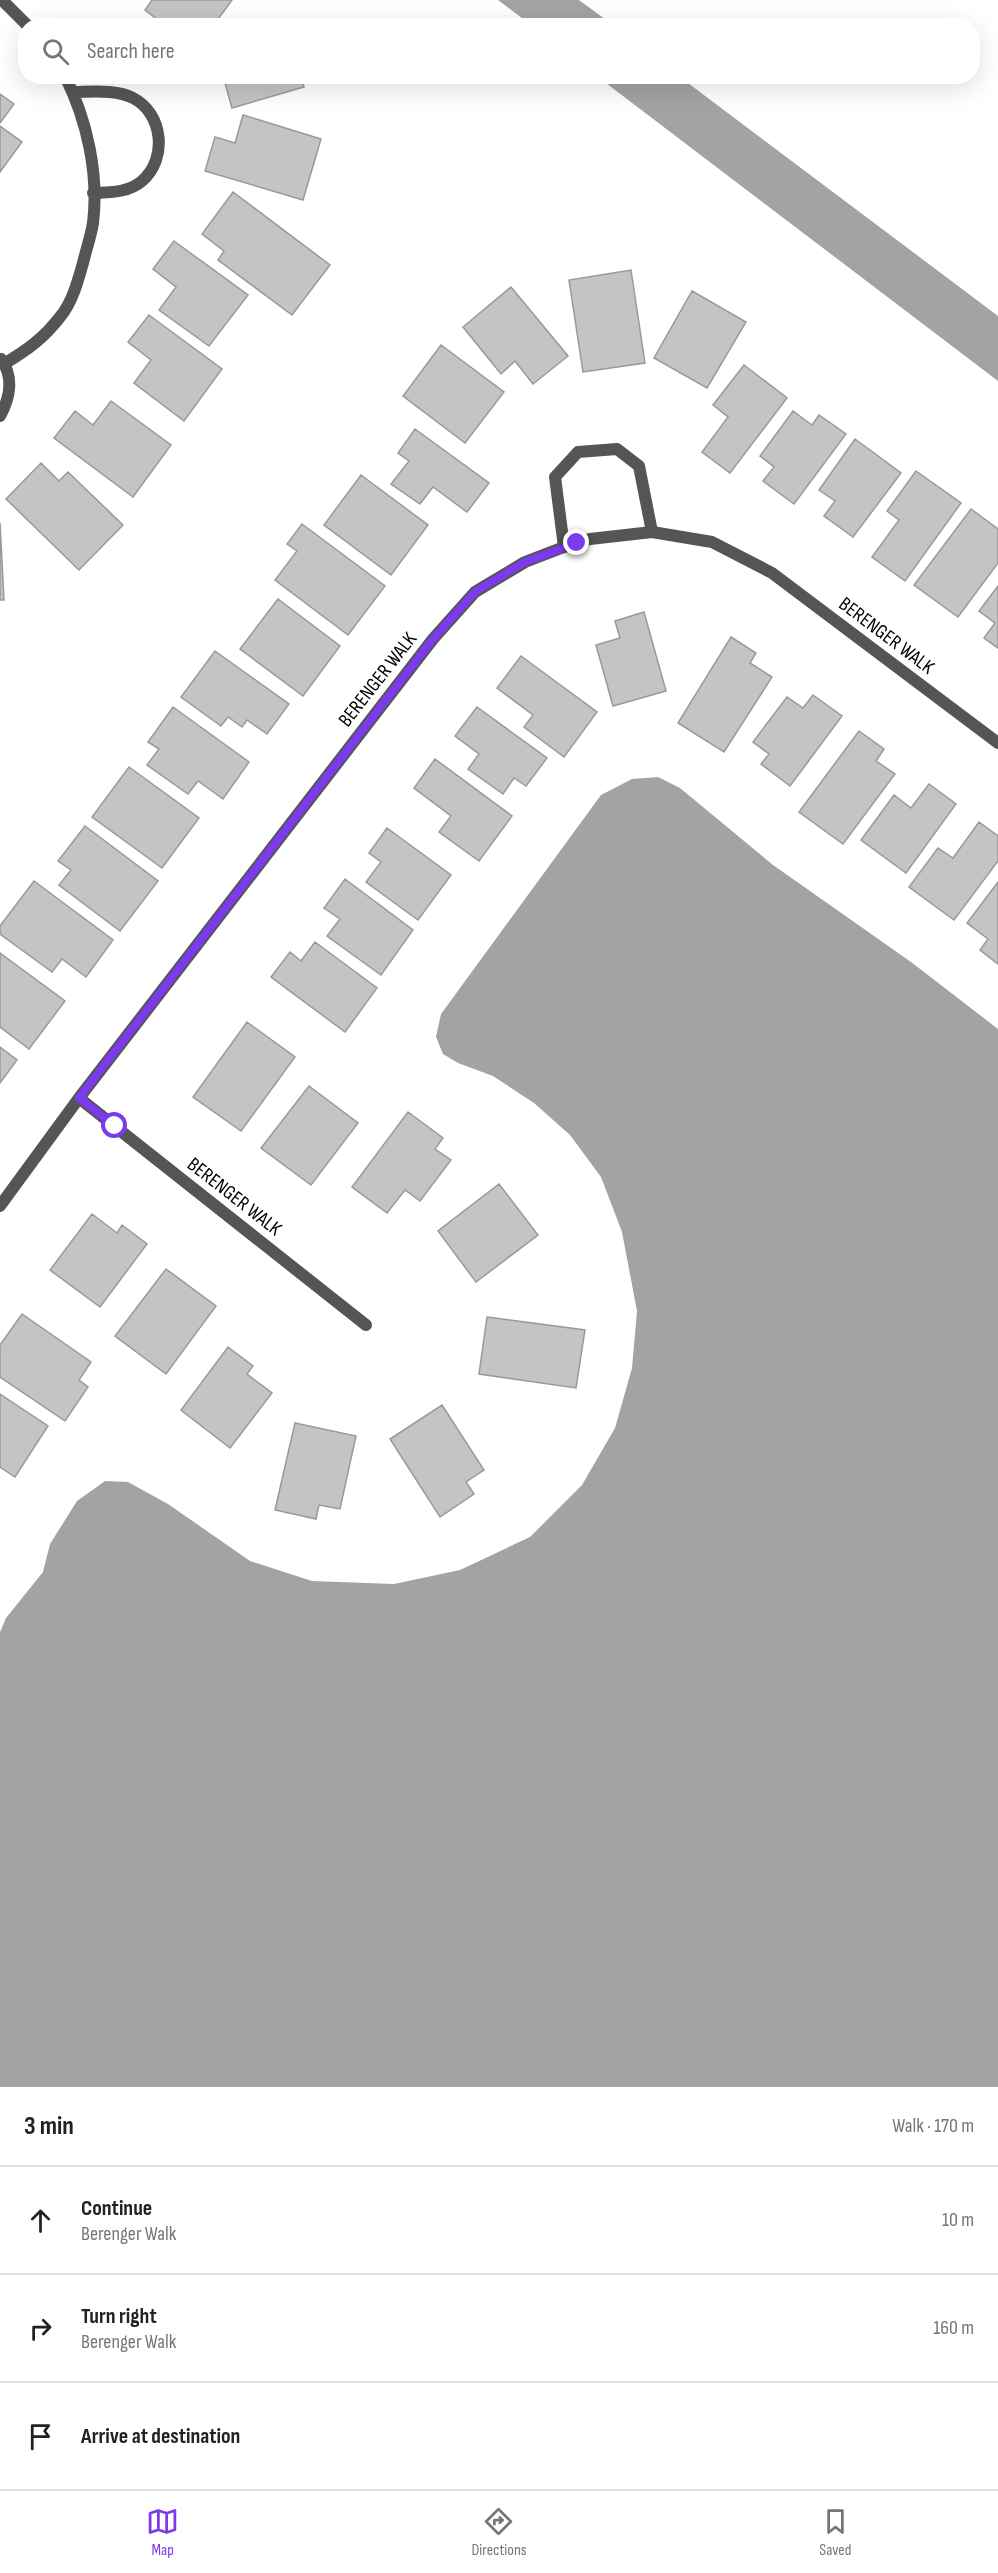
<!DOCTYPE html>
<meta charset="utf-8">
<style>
body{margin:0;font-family:"Sofia Sans Condensed",sans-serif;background:#f6f6f6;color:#222}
.stop{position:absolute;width:18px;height:18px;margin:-14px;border:4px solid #7c3aed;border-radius:50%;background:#fff}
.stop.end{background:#7c3aed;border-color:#fff;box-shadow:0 2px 6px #0008}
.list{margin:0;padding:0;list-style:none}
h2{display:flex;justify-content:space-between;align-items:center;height:78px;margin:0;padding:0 24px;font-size:26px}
h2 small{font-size:20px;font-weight:400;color:#767676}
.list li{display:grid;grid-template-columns:39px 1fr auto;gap:18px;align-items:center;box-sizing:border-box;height:108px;padding:0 24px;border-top:2px solid #e0e0e0}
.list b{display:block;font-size:22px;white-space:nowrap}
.list p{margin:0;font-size:20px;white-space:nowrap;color:#767676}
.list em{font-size:20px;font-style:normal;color:#767676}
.icon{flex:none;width:33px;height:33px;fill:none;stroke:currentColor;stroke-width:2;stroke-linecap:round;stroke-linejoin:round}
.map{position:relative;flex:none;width:998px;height:2087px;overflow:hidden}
.search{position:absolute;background:#fff;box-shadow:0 6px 24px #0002;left:18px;right:18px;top:18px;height:66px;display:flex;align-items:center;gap:15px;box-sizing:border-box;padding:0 21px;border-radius:24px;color:#767676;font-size:22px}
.sheet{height:402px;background:#fff}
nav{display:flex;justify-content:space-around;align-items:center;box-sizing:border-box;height:84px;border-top:2px solid #e0e0e0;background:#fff;font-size:16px;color:#767676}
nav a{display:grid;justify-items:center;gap:3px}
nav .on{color:#7c3aed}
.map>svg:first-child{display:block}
.water{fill:#a3a3a3}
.building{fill:#c4c4c4;stroke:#999;stroke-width:1.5}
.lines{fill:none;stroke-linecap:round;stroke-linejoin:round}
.lane{stroke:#555;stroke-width:12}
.street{stroke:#555;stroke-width:12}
.route{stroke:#7c3aed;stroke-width:8}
.labels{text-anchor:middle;stroke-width:6;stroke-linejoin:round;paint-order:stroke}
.street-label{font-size:20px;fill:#000;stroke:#fff}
</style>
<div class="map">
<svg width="998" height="2087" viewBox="0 0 998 2087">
<rect width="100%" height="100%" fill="#fff"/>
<!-- water -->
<path class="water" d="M498,0H579L613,25H531Z
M598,77H680L998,316V381Z
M658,777L680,788L773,865L911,962L998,1029V2087H0V1632L6,1618L43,1572L50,1544L77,1501L105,1481L128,1482L168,1504L250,1561L312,1581L394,1584L460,1570L530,1537L582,1485L615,1428L632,1368L637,1311L622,1232L601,1177L570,1135L534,1103L493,1076L458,1063L443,1054L436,1037L441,1014L601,795L632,779Z"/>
<!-- building -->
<path class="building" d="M152,0H232L213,26H166L145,10Z
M223,76H301L304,87L232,108Z
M0,94L14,104L0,123Z
M243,115L321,139L303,200L205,171L215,137L235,143Z
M0,126L22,142L0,172Z
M233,192L330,265L292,315L218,260L224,251L202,234Z
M174,241L248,295L209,346L159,310L176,287L153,269Z
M631,270L645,363L583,372L569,280Z
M511,287L568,356L533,384L515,361L501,374L463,327Z
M692,291L746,322L707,388L654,358Z
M149,315L222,369L184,421L134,383L151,360L128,342Z
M441,345L504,392L465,443L403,396Z
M744,365L787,398L730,473L702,452L728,417L713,405Z
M111,401L171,445L133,497L54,438L75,411L93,425Z
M793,411L812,425L819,415L846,434L794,504L763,481L774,467L760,456Z
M415,429L489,483L467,512L433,487L420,504L391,484L409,461L398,453Z
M855,439L901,473L853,537L824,516L835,501L819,490Z
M41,463L59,481L68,472L123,525L79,570L6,499Z
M916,471L961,503L905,581L872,557L899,520L887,511Z
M361,475L428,525L391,575L324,525Z
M971,509L998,529V563L958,617L914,585Z
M0,523L4,600H0Z
M302,524L385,586L348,635L275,580L297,551L287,544Z
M998,586V648L984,638L995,623L979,611Z
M278,599L340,646L303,696L240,649Z
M644,612L666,691L613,706L596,645L620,638L615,621Z
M731,637L756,653L750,663L772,677L724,752L678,723Z
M215,651L289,704L267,734L247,720L242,727L228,717L221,726L181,697Z
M521,656L597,712L564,757L524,727L533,715L497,688Z
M813,695L842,716L790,786L761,764L769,754L753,742L787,697L803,708Z
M173,707L249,762L223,799L198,781L188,794L147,765L159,749L148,742Z
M477,707L547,758L526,786L514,778L503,794L468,769L479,754L455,736Z
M859,731L884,749L876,761L895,774L843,844L799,812Z
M435,759L512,816L479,861L439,832L451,816L414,788Z
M129,767L199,818L162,868L92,817Z
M929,784L956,804L906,873L861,840L894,795L911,808Z
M979,822L998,836V861L954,920L909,887L938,848L953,858Z
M85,826L158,881L120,931L59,885L71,870L58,861Z
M387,828L451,875L418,920L366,882L381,862L369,853Z
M345,879L413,930L381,975L327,936L340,919L324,908Z
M34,881L113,940L86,977L62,959L52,972L0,934V926Z
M998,882V964L980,950L988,939L967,923Z
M315,942L377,988L345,1032L271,977L290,952L301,961Z
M0,953L65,1001L29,1049L0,1027Z
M247,1022L295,1057L241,1131L193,1097Z
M0,1047L17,1060L0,1083Z
M309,1086L358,1123L311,1185L261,1148Z
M408,1112L443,1138L435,1149L451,1160L420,1201L405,1190L387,1213L352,1187Z
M499,1184L538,1235L476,1282L438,1231Z
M92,1214L117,1233L122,1225L147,1244L100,1307L50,1270Z
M166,1269L216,1306L166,1374L115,1336Z
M22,1314L91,1362L79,1380L88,1387L65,1421L0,1377V1345Z
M487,1317L585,1330L576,1388L479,1374Z
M228,1347L253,1366L247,1374L272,1393L230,1448L181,1410Z
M0,1394L48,1426L15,1477L0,1467Z
M442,1405L484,1470L466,1482L474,1494L440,1517L390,1439Z
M295,1423L356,1436L340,1509L319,1505L316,1519L275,1510Z"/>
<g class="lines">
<!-- lane -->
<path class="lane" d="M564,547L555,477L578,452L617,449L639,466L652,532"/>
<!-- street -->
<path class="street" d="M2,0L28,26
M73,92C91,92 116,89 133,98C163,113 168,159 142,181C128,193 110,192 93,193
M4,364C27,350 43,339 60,317C72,303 78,281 83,263C86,250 91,236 93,223C99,174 87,120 65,76
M0,416C10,398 14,377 1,359
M79,1098L366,1325
M0,1206L79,1098L433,639L475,592L525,562L564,547L590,539L652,532L712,542L772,573L998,743"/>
</g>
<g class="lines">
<!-- route -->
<path class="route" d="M115,1126L79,1098L433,639L475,592L525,562L577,543"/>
</g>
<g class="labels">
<!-- street labels -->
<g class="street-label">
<text transform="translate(887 635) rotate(37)" y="7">BERENGER WALK</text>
<text transform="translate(377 679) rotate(-52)" y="7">BERENGER WALK</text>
<text transform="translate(235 1196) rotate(38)" y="7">BERENGER WALK</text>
</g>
</g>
</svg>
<div class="stop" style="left:115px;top:1126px"></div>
<div class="stop end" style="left:577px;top:543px"></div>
<div class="search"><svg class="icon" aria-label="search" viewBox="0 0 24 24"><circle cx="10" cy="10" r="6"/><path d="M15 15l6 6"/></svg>Search here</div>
</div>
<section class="sheet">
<h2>3 min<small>Walk · 170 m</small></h2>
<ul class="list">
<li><svg class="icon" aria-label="ahead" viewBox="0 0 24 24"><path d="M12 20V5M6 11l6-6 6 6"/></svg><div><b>Continue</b><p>Berenger Walk</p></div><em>10 m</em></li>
<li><svg class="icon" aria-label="right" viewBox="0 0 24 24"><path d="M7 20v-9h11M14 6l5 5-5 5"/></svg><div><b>Turn right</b><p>Berenger Walk</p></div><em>160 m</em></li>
<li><svg class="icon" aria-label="arrive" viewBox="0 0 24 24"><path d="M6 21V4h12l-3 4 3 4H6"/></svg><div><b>Arrive at destination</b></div></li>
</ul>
</section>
<nav>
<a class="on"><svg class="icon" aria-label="map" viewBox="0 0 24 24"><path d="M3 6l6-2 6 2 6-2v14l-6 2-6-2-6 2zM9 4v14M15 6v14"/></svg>Map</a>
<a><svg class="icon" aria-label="directions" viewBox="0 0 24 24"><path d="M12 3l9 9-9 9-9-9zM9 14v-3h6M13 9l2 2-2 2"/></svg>Directions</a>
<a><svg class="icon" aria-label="saved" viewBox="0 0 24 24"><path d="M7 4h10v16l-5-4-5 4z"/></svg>Saved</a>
</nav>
